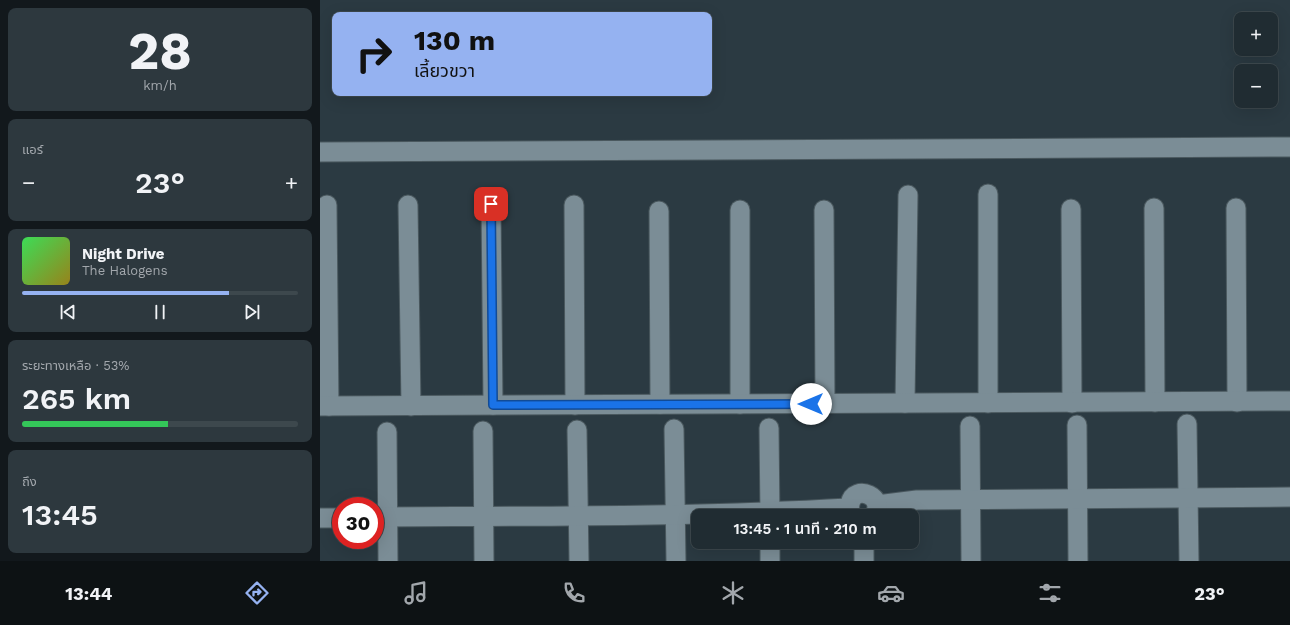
<!DOCTYPE html>
<html lang="th">
<head>
<meta charset="utf-8">
<style>
	body { margin:0; font-family:"Work Sans","Noto Sans Thai",sans-serif; background:#2d383e; color:#f1f3f6; height:100vh; display:flex; flex-direction:column; font-size:15px; white-space:nowrap }
	* { box-sizing:border-box; margin:0 }
	p { font-size:13px; color:#a2a7ac }
	.icon { flex:none; width:22px; height:22px; fill:none; stroke:currentColor; stroke-width:2; stroke-linecap:round; stroke-linejoin:round }
	.map { position:relative; flex:1; overflow:hidden }
	.panel { display:flex; flex-direction:column; gap:8px; padding:8px; background:#12181c; width:320px }
	.panel>* { flex:none }
	.hud { position:absolute; left:12px; top:12px; width:380px; height:84px; border-radius:8px; box-shadow:0 4px 16px #0002,0 0 0 1px #3d484d; background:#95b2f1; color:#111; overflow:hidden }
	.buttons { position:absolute; left:914px; top:12px; display:grid; gap:8px }
	.buttons a { display:grid; place-items:center; width:44px; height:44px; border-radius:8px; background:#202c32; box-shadow:0 4px 16px #0002,0 0 0 1px #3d484d; font-size:20px }
	.speed { position:absolute; left:12px; top:497px; display:flex; gap:8px; font-size:20px; font-weight:700; text-align:center }
	.speed>* { display:grid; place-content:center; width:52px; height:52px; border-radius:50%; background:#202c32; box-shadow:0 4px 16px #0002,0 0 0 1px #3d484d; line-height:1 }
	.speed .limit { border:6px solid #d22; background:#fff; color:#111 }
	.pin { position:absolute; display:grid; place-items:center; width:34px; height:34px; color:#fff; margin:-17px; border-radius:8px; box-shadow:0 2px 6px #0006 }
	.me { position:absolute; width:44px; margin:-22px; rotate:270deg; stroke-linejoin:round; filter:drop-shadow(0 0 3px #0008) }
	.turn { display:flex; align-items:center; gap:14px; height:84px; padding:0 16px; font-size:18px }
	.turn .icon { width:52px; height:52px; stroke-width:2.5 }
	.turn b { display:block; font-size:28px; line-height:34px }
	.big { font-size:30px; font-weight:600; line-height:1.1 }
	.panel .tile { flex:1; display:flex; flex-direction:column; justify-content:center; gap:6px; min-width:0; padding:0 14px; border-radius:8px; background:#2d383e }
	.panel .dial { align-items:center; gap:0 }
	.dial b { font-size:52px; line-height:1 }
	.song { display:flex; align-items:center; gap:12px }
	.cover { width:48px; height:48px; border-radius:6px; background:linear-gradient(135deg,hsl(130 70% 55%),hsl(50 70% 35%)) }
	.played { height:4px; border-radius:2px; background:linear-gradient(90deg,#95b2f1 75%,#3d484d 75%) }
	.keys { display:flex; justify-content:space-around; direction:ltr }
	.heat { display:flex; justify-content:space-between; align-items:center; font-size:22px; direction:ltr }
	.charge { height:6px; border-radius:3px; background:linear-gradient(90deg,#34c759 53%,#3d484d 0) }
	.trip { position:absolute; left:371px; top:509px; width:228px; height:40px; border-radius:8px; background:#202c32; box-shadow:0 4px 16px #0002,0 0 0 1px #3d484d; font-weight:600; line-height:40px; text-align:center }
	.menu { display:flex; height:64px; justify-content:space-around; align-items:center; background:#0d1214; color:#a2a7ac }
	.menu .icon { width:28px; height:28px }
	.menu .active { color:#95b2f1 }
	.menu b { font-size:18px; color:#f1f3f6 }
	main { display:flex; flex:1; min-height:0 }
	.map>svg:first-child { display:block }
	.lines { fill:none; stroke-linecap:round; stroke-linejoin:round }
	.minor-casing { stroke:#4a585e; stroke-width:21 }
	.minor { stroke:#7b8d96; stroke-width:19 }
	.route-casing { stroke:#114b97; stroke-width:10 }
	.route { stroke:#1a73e8; stroke-width:7 }
</style>
</head>
<body>
<main>
<section class="panel">
<div class="tile dial"><b>28</b><p>km/h</p></div>
<div class="tile"><p>แอร์</p>
<div class="heat"><a>−</a><b class="big">23°</b><a>+</a></div>
</div>
<div class="tile">
<div class="song"><i class="cover"></i><div><b>Night Drive</b><p>The Halogens</p></div></div>
<div class="played"></div>
<div class="keys"><svg class="icon" aria-label="previous" viewBox="0 0 24 24"><path d="M18 5L8 12l10 7zM5 5v14"/></svg><svg class="icon" aria-label="pause" viewBox="0 0 24 24"><path d="M8 5v14M16 5v14"/></svg><svg class="icon" aria-label="next" viewBox="0 0 24 24"><path d="M6 5l10 7-10 7zM19 5v14"/></svg></div>
</div>
<div class="tile"><p>ระยะทางเหลือ · 53%</p><b class="big">265 km</b><div class="charge"></div></div>
<div class="tile"><p>ถึง</p><b class="big">13:45</b></div>
</section>
<div class="map">
<svg width="970" height="561" viewBox="0 0 970 561">
	<rect width="100%" height="100%" fill="#2b3a42"/>
	<g class="lines">
		<defs>
			<g id="minor">
				<polyline points="0,152 970,147"/>
				<polyline points="668,194 668,403"/>
				<polyline points="171,204 173,405"/>
				<polyline points="7,205 9,406"/>
				<polyline points="88,205 91,406"/>
				<polyline points="254,205 255,405"/>
				<polyline points="834,208 835,402"/>
				<polyline points="916,208 917,402"/>
				<polyline points="751,209 752,403"/>
				<polyline points="420,210 420,404"/>
				<polyline points="504,210 505,404"/>
				<polyline points="339,211 340,404"/>
				<polyline points="585,403 588,195"/>
				<polyline points="0,406 970,401"/>
				<polyline points="867,424 869,561"/>
				<polyline points="757,425 758,561"/>
				<polyline points="650,426 651,561"/>
				<polyline points="449,428 450,516"/>
				<polyline points="354,429 356,561"/>
				<polyline points="257,430 259,561"/>
				<polyline points="163,431 164,561"/>
				<polyline points="67,432 68,561"/>
				<polyline points="557,505 597,500 970,497"/>
				<path d="M533 516C530 513 529 509 530 504 534 482 569 498 553 516"/>
				<path d="M55 517C213 516 371 517 529 508"/>
				<polyline points="0,518 21,518"/>
				<polyline points="450,542 450,561"/>
				<polyline points="544,542 544,561"/>
			</g>
		</defs>
		<use href="#minor" class="minor-casing"/>
		<use href="#minor" class="minor"/>
	</g>
	<g class="lines">
		<defs>
			<polyline id="route" points="171,204 173,405 491,404"/>
		</defs>
		<use href="#route" class="route-casing"/>
		<use href="#route" class="route"/>
	</g>
</svg>
<div class="buttons">
<a>+</a>
<a>−</a>
</div>
<div class="speed"><div class="limit">30</div></div>
<div class="pin" style="left:171px;top:204px;background:#d93025"><svg class="icon" aria-label="arrive" viewBox="0 0 24 24"><path d="M6 21V4h12l-3 4 3 4H6"/></svg></div>
<svg class="me" style="left:491px;top:404px" viewBox="-20 -20 40 40"><circle r="19" fill="#fff"/><path d="M0-13L10 11 0 6-10 11z" fill="#1a73e8"/></svg>
<div class="trip">13:45 · 1 นาที · 210 m</div>
<div class="hud">
<div class="turn"><svg class="icon" aria-label="right" viewBox="0 0 24 24"><path d="M7 20v-9h11M14 6l5 5-5 5"/></svg><div><b>130 m</b>เลี้ยวขวา</div></div>
</div>
</div>
</main>
<nav class="menu">
<b>13:44</b>
<svg class="icon active" aria-label="directions" viewBox="0 0 24 24"><path d="M12 3l9 9-9 9-9-9zM9 14v-3h6M13 9l2 2-2 2"/></svg>
<svg class="icon" aria-label="music" viewBox="0 0 24 24"><path d="M9 18V5l10-2v13"/><circle cx="6" cy="18" r="3"/><circle cx="16" cy="16" r="3"/></svg>
<svg class="icon" aria-label="phone" viewBox="0 0 24 24"><path d="M5 4h4l2 5-3 2q2 4 5 5l2-3 5 2v4C11 20 4 13 5 4z"/></svg>
<svg class="icon" aria-label="climate" viewBox="0 0 24 24"><path d="M12 3v18M4 7l16 10M4 17L20 7"/></svg>
<svg class="icon" aria-label="car" viewBox="0 0 24 24"><path d="M5 17H2v-5l4-1 3-4h7l3 4 3 1v5h-3M9 17h6M6 11h13"/><circle cx="7" cy="17" r="2"/><circle cx="17" cy="17" r="2"/></svg>
<svg class="icon" aria-label="filters" viewBox="0 0 24 24"><path d="M4 7h16M4 17h16"/><circle cx="9" cy="7" r="2"/><circle cx="15" cy="17" r="2"/></svg>
<b>23°</b>
</nav>
</body>
</html>
